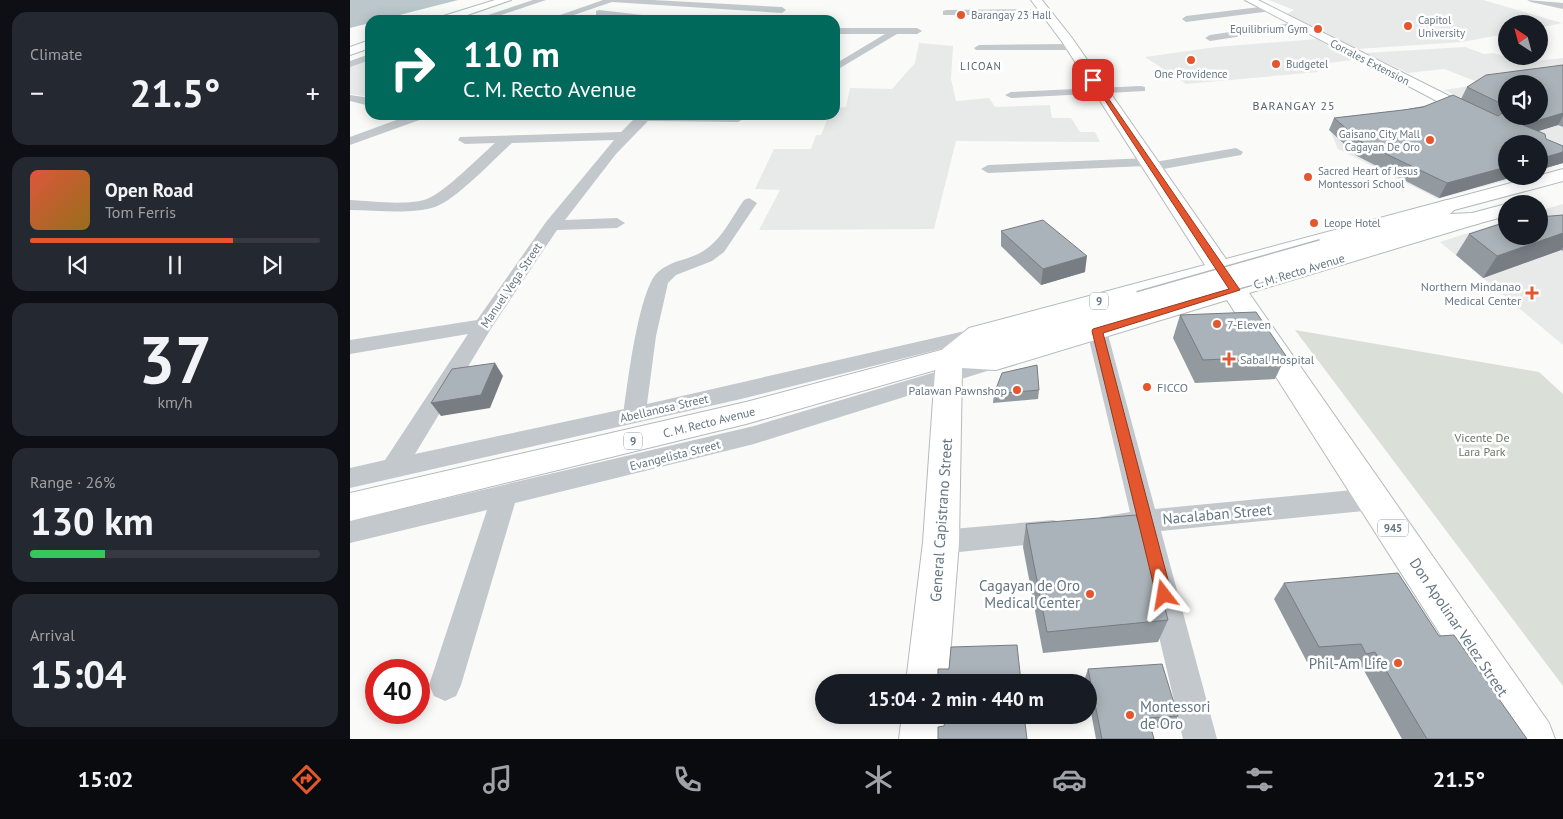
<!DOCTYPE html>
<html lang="en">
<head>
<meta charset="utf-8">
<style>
	body { margin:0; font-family:"PT Sans",sans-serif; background:#242831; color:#f1f3f6; height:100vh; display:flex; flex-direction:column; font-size:19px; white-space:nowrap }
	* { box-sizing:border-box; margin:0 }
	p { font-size:16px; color:#9ea1a6 }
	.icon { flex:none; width:28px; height:28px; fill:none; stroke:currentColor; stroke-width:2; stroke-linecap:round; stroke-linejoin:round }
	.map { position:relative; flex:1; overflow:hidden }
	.panel { display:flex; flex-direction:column; gap:12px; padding:12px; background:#0d0f14; width:350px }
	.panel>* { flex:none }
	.banner { position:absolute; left:15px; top:15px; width:475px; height:105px; border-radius:15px; box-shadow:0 2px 12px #0003; background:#00695c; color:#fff; overflow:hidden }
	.needle { width:32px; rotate:324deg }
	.tools { position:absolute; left:1148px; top:15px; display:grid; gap:10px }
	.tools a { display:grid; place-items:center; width:50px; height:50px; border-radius:50%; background:#171b24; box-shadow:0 2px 12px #0003; font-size:25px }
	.speed { position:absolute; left:15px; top:659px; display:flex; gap:10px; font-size:25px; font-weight:700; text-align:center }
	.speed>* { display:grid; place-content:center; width:65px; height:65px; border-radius:50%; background:#171b24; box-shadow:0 2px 12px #0003; line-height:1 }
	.speed .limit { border:8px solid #d22; background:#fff; color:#111 }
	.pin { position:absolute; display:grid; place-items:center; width:42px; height:42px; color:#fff; margin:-21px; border-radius:10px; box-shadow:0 2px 8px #0006 }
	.me { position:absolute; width:55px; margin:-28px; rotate:346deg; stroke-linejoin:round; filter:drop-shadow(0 0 4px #0008) }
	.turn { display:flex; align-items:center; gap:18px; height:105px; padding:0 15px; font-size:22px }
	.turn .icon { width:65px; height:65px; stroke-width:2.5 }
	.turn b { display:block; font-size:35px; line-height:42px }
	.big { font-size:38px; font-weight:800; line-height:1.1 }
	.panel .tile { flex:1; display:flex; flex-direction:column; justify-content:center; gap:8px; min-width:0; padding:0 18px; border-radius:15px; background:#242831 }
	.panel .dial { align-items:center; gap:0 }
	.dial b { font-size:65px; line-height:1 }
	.song { display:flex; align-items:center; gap:15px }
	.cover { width:60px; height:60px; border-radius:8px; background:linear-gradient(135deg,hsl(10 70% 55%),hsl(40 70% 35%)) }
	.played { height:5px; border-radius:2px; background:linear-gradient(90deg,#e4572e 70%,#363941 70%) }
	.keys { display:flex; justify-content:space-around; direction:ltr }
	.heat { display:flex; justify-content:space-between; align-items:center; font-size:28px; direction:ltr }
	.charge { height:8px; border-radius:4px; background:linear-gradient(90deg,#34c759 26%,#363941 0) }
	.trip { position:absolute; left:465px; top:674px; width:282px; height:50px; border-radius:25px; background:#171b24; box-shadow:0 2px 12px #0003; font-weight:800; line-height:50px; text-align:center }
	.menu { display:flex; height:80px; justify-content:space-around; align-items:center; background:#090b0e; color:#9ea1a6 }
	.menu .icon { width:35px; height:35px }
	.menu .selected { color:#e4572e }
	.menu b { font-size:22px; color:#f1f3f6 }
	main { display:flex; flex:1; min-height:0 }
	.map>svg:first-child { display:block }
	.built { fill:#e8e9e9; fill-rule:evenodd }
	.green { fill:#dadfd7 }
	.water { fill:#bbc7cb }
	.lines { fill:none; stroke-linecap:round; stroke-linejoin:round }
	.major-casing { stroke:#b5babe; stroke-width:2 }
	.highway-casing { stroke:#b4b9bd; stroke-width:2 }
	.minor { fill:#c3c8cc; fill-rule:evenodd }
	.major { fill:#fff; fill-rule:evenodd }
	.highway { fill:#fff; fill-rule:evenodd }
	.highway-bridge-casing { stroke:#b4b9bd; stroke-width:27; stroke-linecap:butt }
	.highway-bridge { stroke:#fff; stroke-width:24 }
	.wall { fill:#929a9f; fill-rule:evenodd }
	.shaded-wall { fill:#777d82 }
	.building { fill:#aab3b9; stroke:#777d82 }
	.route { fill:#e4572e; stroke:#94391e }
	.poi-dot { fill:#e4572e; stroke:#fff; stroke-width:2 }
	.labels { text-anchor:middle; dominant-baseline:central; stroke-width:5; stroke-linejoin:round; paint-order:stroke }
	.far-poi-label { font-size:11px; fill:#657683; stroke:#fff; text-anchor:start }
	.far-street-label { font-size:11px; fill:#657683; stroke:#fff }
	.far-neighbourhood-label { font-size:11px; letter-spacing:1px; fill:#57646e; stroke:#fff }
	.shield { fill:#fff; stroke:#939fa8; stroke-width:1 }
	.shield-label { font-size:11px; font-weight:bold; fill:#657683 }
	.far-quarter-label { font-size:12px; letter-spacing:1px; fill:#57646e; stroke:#fff }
	.street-label { font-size:12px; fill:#657683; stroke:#fff }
	.poi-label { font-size:12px; fill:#657683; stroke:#fff; text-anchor:start }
	.park-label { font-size:12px; fill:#687a64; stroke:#fff }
	.near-street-label { font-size:15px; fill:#657683; stroke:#fff }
	.near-poi-label { font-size:15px; fill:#657683; stroke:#fff; text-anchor:end }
</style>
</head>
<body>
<main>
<section class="panel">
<div class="tile"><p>Climate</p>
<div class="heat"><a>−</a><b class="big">21.5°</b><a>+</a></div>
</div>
<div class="tile">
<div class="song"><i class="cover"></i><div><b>Open Road</b><p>Tom Ferris</p></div></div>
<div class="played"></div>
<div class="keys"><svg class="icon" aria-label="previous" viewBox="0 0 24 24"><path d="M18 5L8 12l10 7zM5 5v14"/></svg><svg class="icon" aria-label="pause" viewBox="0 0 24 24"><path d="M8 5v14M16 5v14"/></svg><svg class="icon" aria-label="next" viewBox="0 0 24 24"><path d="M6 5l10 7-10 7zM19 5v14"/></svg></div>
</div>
<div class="tile dial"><b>37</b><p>km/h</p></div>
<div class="tile"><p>Range · 26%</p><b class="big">130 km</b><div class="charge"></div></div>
<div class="tile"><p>Arrival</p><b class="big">15:04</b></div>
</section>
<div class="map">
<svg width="1213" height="739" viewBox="0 0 1213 739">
	<rect width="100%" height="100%" fill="#fafaf8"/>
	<g class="built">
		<polygon points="919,0 1133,0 1212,23 1189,28 1189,24 1156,24 1156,34 1112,42 1007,49 937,14 944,10"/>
		<polygon points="967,39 1003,60 960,65 968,72 836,84 795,57 866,47"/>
		<polygon points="569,43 603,46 601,79 606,101 639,98 645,107 700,105 702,118 721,118 730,132 745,132 750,142 606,141 584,229 409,230 430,190 405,189 424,149 461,149 466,135 471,135 479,115 485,115 485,108 496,107 500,88 542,89 565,63"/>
		<path d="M1115 47 1134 54 1143 53 1175 62 1213 58V146L1185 134 1156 144V176H1172L1088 199 988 149 980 130 1157 121 1094 90 1133 84 1094 69 1058 73 1015 53ZM1156 84H1189V116H1156Z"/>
		<polygon points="20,58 20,97 0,94 0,66"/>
		<polygon points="1213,204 1213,345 1090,242 1156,221 1156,236 1189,236 1189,211"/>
	</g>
	<polygon class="green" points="945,330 1189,372 1213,394 1213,686"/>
	<polygon class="water" points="0,0 108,0 30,20 20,20 20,23 0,28"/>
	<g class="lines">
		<defs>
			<g id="major">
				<polygon points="145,0 161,0 103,20 85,20 87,18"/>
				<path d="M681 0H692L722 38 876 259 1097 200 1104 202 1107 206 1104 210 884 271 890 280 1116 215 1123 213 1130 215 1133 219 1130 223 899 293 1199 723 1205 739H1157L877 300 646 370 612 368 609 542 598 682H556L573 542 586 358 589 352 619 328 855 265 713 43ZM863 277 869 287 645 352 624 351 637 340Z"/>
				<polygon points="895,0 908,0 1133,113 1135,116 1133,119 1121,119"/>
				<polygon points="20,40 20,48 0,55 0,47"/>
				<polygon points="552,715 596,715 593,739 549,739"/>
			</g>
			<g id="highway">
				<polygon points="1213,169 1213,181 1104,210 1100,214 1122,213 1156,204 1156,216 1123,225 1080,228 973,259 965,257 962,252 965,247 1076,216 1090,202"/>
				<polygon points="790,297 799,299 802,304 799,309 396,424 0,521 0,493 396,402"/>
			</g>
		</defs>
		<use href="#major" class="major-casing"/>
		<use href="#highway" class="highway-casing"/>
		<g class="minor">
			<polygon points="183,0 196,0 136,20 123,20"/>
			<polygon points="253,0 303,0 432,7 436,10 432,13 262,2 209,20 196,20"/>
			<polygon points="1177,0 1213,3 1213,9 1181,2"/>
			<polygon points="918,6 922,9 921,11 836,22 832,19 836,16"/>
			<polygon points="249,10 310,17 314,20 287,20 246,15 246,11"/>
			<polygon points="596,10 696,9 700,12 696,15 593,15 593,11"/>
			<polygon points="948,22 953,25 951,27 860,41 855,38 860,35"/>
			<polygon points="485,28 567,28 572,31 567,34 547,34 485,71 485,64 535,34 485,34"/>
			<polygon points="629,45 722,44 727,47 722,50 626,50 624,48"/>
			<polygon points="20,54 20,60 0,67 0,61"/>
			<polygon points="791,86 795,87 795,91 661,98 655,95 661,92"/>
			<polygon points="0,95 20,98 20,106 0,101"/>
			<polygon points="60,115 77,115 75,118 0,145 0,137"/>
			<path d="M138 115H401L388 122 298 121 266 154 215 220 267 218 275 223 267 228 207 230 142 327 65 454 274 409C278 380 289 289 308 272 320 261 337 260 350 253 371 242 381 218 394 200L399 198 407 203 374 252 362 261 326 275 318 283 306 336 297 404 628 328 635 330 638 334 635 338 391 399 0 488V468L35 460 118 334 0 354V340L127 320 196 222 264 140 162 143C144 159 106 200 85 207 59 215 26 210 0 210V200C21 201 57 206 77 199 95 192 129 157 145 143L115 144 108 140 110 137 271 132 283 120 144 119Z"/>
			<polygon points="886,148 893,152 891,155 802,171 797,170 795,166 638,173 631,169 638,165 798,158 805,162"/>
			<polygon points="747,325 754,327 757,331 805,509 1024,488 1033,492 1037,499 1033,506 1024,510 811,531 867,739 833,739 785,534 760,536 751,533 747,525 751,517 780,512 737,331 740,327"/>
			<polygon points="646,354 653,356 656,361 653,366 404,444 165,503 111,685 106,696 95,701 84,696 79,685 137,510 0,543 0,521 404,426"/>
			<polygon points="703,520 713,523 716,531 713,539 703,542 591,554 581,550 577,542 581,534 591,530"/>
		</g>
		<use href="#major" class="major"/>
		<use href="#highway" class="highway"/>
		<defs>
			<polyline id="highway-bridge" points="790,304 973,252"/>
		</defs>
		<use href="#highway-bridge" class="highway-bridge-casing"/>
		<use href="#highway-bridge" class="highway-bridge"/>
	</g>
	<g class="wall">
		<path d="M1213 65V127L1208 125 1188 131 1196 139 1213 146V163L1189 170 1156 176H1166L1089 198 1007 156 979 130 984 118 1053 110 1111 99 1117 87ZM1156 84 1189 116H1156Z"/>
		<polygon points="1213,215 1213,251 1211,250 1133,278 1106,255 1119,234"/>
		<polygon points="651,231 735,272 691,285 651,246"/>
		<polygon points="830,315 936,356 925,379 845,383 823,338"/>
		<polygon points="689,390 688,399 643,403 644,394"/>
		<polygon points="676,524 818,620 808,642 693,653 673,547"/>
		<polygon points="934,583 1089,636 1177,739 1052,739 1012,667 1002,669 998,659 957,662 924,599"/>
		<polygon points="738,669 828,716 822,727 801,728 804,739 746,739 739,702 739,682 735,682 734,681"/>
	</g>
	<g class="shaded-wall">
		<polygon points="1213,113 1213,116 1208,125 1166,138 1173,125"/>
		<polygon points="1213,152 1213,163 1189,170 1189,159"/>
		<polygon points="1156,167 1156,176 1166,176 1089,198 1097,183"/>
		<polygon points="1213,233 1213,247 1211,250 1133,278 1147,256"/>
		<polygon points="737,256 735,272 691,285 693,269"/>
		<polygon points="145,363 153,376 140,408 91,416 81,403"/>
	</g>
	<g class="building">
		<polygon points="1213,65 1213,113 1173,125 1195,134 1196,139 1213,146 1213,152 1189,159 1189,144 1156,144 1156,167 1097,183 1013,143 984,118 1053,110 1073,107 1103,95 1148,116 1156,110 1156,116 1189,116 1189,84 1156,84 1156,109 1154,105 1117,87 1136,75"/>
		<polygon points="1213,215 1213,233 1147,256 1119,234 1156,222 1156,236 1189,236 1189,217"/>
		<polygon points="693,220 737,256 693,269 651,231"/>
		<polygon points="906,312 936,356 853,360 830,315"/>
		<polygon points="145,363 131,395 81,403 102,369"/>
		<polygon points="687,365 689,390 644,394 652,373"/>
		<polygon points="786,515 803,563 818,620 697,632 676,524"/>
		<polygon points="1048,573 1089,636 1104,635 1177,739 1077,739 1025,652 1016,654 1011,644 969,647 934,583"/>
		<polygon points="667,645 671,682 588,682 588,669 599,669 601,647"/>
		<polygon points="812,664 828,716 798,718 804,739 752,739 738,669"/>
		<polygon points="596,715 674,715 677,739 588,739 588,727 594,726"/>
	</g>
	<polygon class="route" points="741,79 745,79 890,290 753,333 822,595 819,600 814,602 808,600 806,595 742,331 743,329 879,289"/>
	<g class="poi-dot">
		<circle cx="611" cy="15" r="5"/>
		<circle cx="1058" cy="26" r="5"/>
		<circle cx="968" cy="29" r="5"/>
		<circle cx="841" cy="60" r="5"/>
		<circle cx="926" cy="64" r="5"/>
		<circle cx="1080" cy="140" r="5"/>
		<circle cx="958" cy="177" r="5"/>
		<circle cx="964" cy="223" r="5"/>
		<path d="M1179.5 285.5h5v5h5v5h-5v5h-5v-5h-5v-5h5z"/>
		<circle cx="867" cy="324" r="5"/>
		<path d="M876.5 351.5h5v5h5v5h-5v5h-5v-5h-5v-5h5z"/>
		<circle cx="797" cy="387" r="5"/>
		<circle cx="667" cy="390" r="5"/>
		<circle cx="740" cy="594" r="5"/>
		<circle cx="1048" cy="663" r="5"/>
		<circle cx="780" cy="715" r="5"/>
	</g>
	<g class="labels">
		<g class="far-poi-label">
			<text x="621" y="15">Barangay 23 Hall</text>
			<text x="1068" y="20">Capitol<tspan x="1068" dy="13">University</tspan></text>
			<text x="958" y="29" text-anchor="end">Equilibrium Gym</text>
			<text x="936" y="64">Budgetel</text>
			<text x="841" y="74" text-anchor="middle">One Providence</text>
			<text x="1070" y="134" text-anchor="end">Gaisano City Mall<tspan x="1070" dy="13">Cagayan De Oro</tspan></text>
			<text x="968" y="171">Sacred Heart of Jesus<tspan x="968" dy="13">Montessori School</tspan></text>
			<text x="974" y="223">Leope Hotel</text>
		</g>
		<g class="far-street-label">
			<text transform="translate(1020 62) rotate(27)">Corrales Extension</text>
		</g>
		<g class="far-neighbourhood-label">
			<text x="631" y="66">LICOAN</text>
		</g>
		<g class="shield">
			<rect x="740" y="292.5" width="18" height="17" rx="4"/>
			<rect x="274" y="432.5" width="18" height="17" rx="4"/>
			<rect x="1028" y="519.5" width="30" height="17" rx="4"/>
		</g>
		<g class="shield-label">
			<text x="749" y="301">9</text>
			<text x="283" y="441">9</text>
			<text x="1043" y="528">945</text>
		</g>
		<g class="far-quarter-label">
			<text x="944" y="105">BARANGAY 25</text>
		</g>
		<g class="street-label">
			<text transform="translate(949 271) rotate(-17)">C. M. Recto Avenue</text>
			<text transform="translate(161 285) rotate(-56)">Manuel Vega Street</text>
			<text transform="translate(314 408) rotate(-13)">Abellanosa Street</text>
			<text transform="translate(359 422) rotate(-14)">C. M. Recto Avenue</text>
			<text transform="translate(325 455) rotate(-14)">Evangelista Street</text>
		</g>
		<g class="poi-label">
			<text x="1171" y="286" text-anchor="end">Northern Mindanao<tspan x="1171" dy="14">Medical Center</tspan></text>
			<text x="877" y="324">7-Eleven</text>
			<text x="890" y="359">Sabal Hospital</text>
			<text x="807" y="387">FICCO</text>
			<text x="657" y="390" text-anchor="end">Palawan Pawnshop</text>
		</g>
		<g class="park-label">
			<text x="1132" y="437">Vicente De<tspan x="1132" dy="14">Lara Park</tspan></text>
		</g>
		<g class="near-street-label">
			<text transform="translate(867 514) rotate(-5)">Nacalaban Street</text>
			<text transform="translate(591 520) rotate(-86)">General Capistrano Street</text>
			<text transform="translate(1109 627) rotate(56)">Don Apolinar Velez Street</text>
		</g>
		<g class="near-poi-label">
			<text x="730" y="585">Cagayan de Oro<tspan x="730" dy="17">Medical Center</tspan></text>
			<text x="1038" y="663">Phil-Am Life</text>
			<text x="790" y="706" text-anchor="start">Montessori<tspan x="790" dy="17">de Oro</tspan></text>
		</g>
	</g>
</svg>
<div class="tools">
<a><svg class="needle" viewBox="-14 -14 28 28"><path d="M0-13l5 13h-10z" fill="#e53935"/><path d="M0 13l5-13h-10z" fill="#9ea1a6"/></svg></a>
<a><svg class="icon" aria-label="sound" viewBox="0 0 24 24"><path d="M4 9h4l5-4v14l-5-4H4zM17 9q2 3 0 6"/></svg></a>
<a>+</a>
<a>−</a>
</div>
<div class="speed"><div class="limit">40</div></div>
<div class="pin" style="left:743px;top:80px;background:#d93025"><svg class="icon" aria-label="arrive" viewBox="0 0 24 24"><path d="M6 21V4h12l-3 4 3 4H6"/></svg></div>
<svg class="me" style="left:814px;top:595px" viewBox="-20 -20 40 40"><path d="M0-17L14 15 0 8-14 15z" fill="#e4572e" stroke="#fff" stroke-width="4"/></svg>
<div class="trip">15:04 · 2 min · 440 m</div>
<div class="banner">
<div class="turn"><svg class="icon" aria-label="right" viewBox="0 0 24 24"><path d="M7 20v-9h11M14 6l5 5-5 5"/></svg><div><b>110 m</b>C. M. Recto Avenue</div></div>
</div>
</div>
</main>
<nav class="menu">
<b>15:02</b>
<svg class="icon selected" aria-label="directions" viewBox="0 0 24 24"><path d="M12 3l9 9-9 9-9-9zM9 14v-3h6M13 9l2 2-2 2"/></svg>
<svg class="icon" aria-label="music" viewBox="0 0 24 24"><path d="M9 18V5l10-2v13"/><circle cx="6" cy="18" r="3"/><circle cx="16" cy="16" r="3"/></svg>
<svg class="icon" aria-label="phone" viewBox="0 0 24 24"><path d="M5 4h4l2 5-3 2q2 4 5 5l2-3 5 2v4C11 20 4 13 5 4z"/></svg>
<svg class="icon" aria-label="climate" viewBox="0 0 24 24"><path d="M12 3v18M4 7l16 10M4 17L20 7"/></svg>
<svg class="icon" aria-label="car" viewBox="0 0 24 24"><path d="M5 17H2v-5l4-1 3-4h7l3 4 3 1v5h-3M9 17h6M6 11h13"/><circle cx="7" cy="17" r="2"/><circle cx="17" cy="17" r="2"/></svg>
<svg class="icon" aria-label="filters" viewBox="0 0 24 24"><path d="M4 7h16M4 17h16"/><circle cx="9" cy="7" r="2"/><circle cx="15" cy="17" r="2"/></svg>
<b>21.5°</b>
</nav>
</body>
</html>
